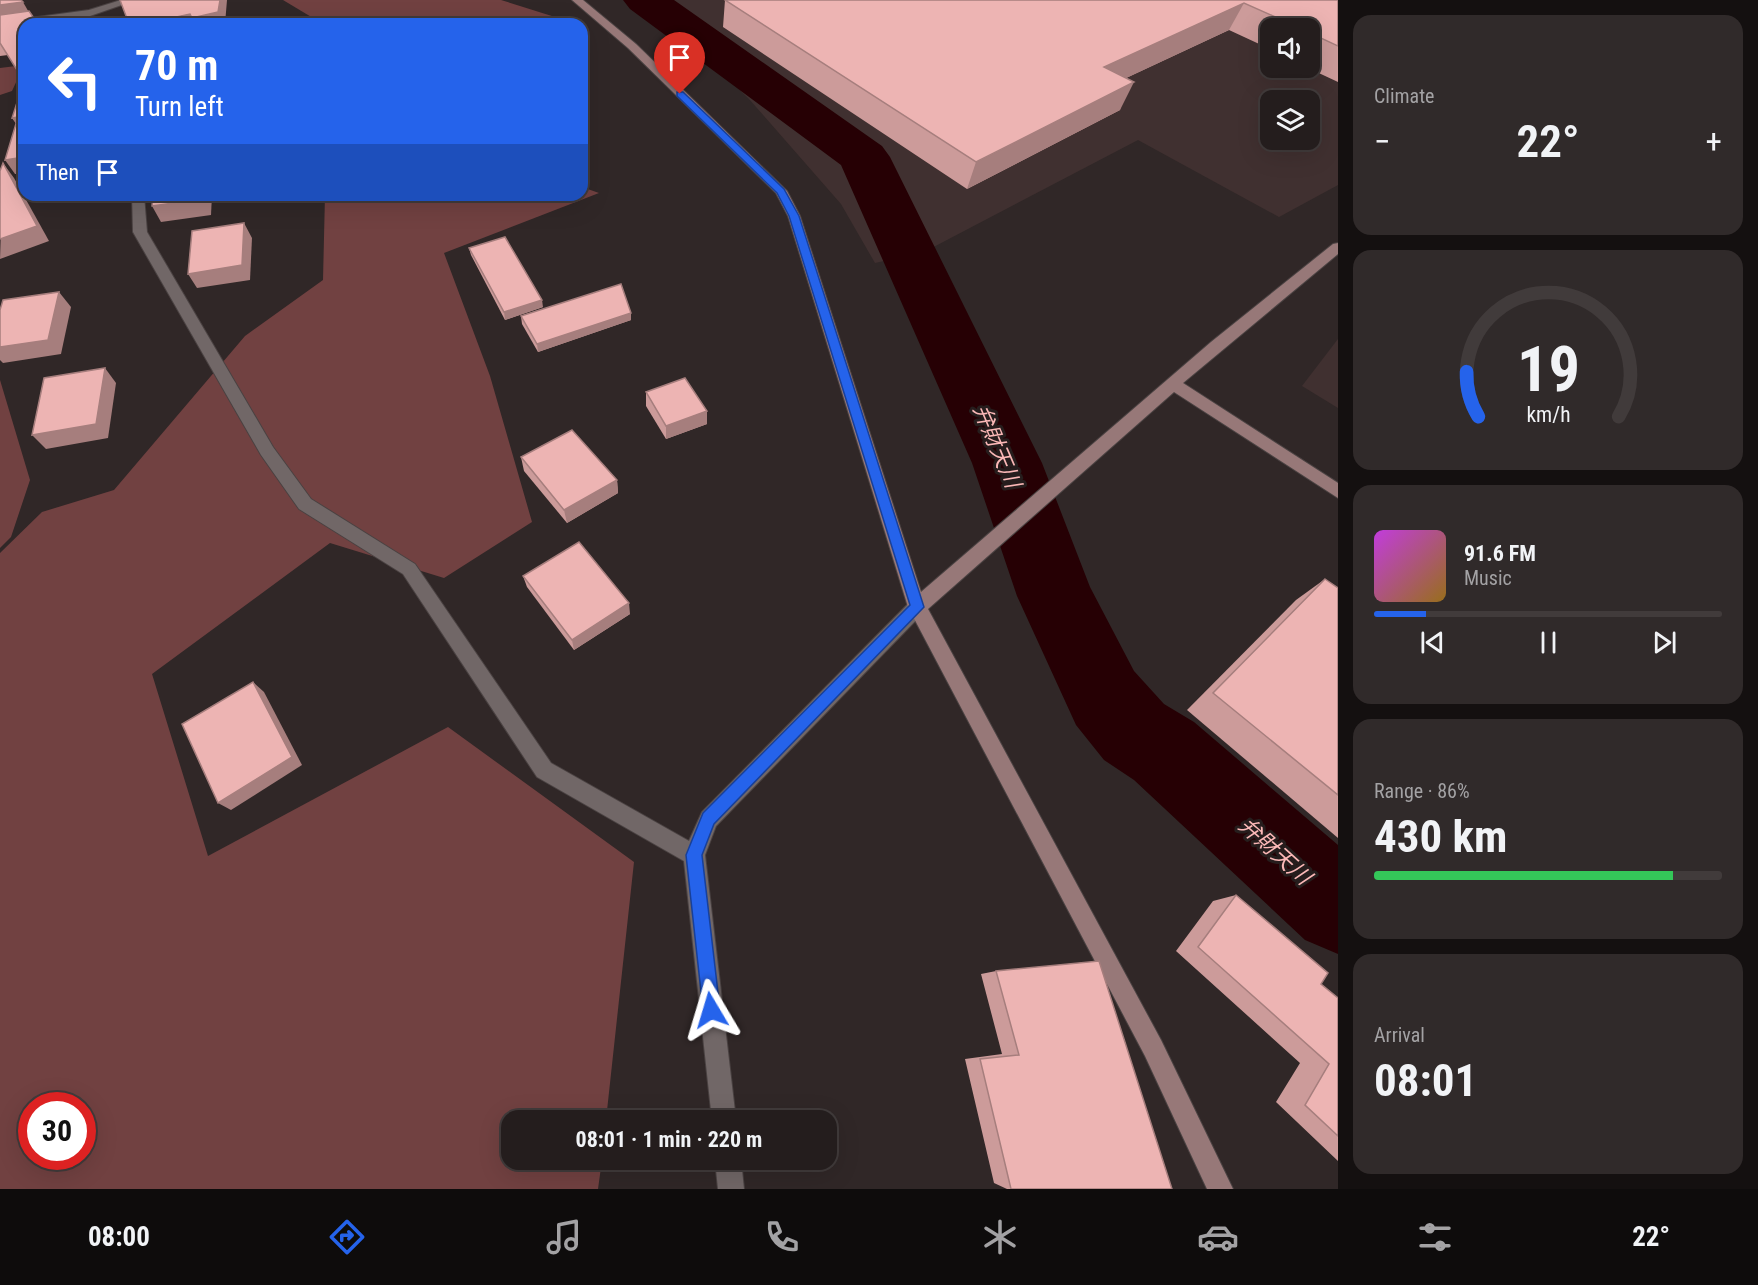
<!DOCTYPE html>
<html lang="en">
<head>
<meta charset="utf-8">
<style>
	body { margin:0; font-family:"Roboto Condensed","Noto Sans JP",sans-serif; background:#302a2a; color:#f1f3f6; height:100vh; display:flex; flex-direction:column; font-size:22px; white-space:nowrap }
	* { box-sizing:border-box; margin:0 }
	p { font-size:20px; color:#a3a2a4 }
	.icon { flex:none; width:33px; height:33px; fill:none; stroke:currentColor; stroke-width:2; stroke-linecap:round; stroke-linejoin:round }
	.map { position:relative; flex:1; overflow:hidden }
	.drawer { display:flex; flex-direction:column; gap:15px; padding:15px; background:#141010; width:420px }
	.drawer>* { flex:none }
	.top-card { position:absolute; left:18px; top:18px; width:570px; height:183px; border-radius:18px; box-shadow:0 6px 24px #0002,0 0 0 2px #413b3b; background:#2563eb; color:#fff; overflow:hidden }
	.controls { position:absolute; left:1260px; top:18px; display:grid; gap:12px }
	.controls a { display:grid; place-items:center; width:60px; height:60px; border-radius:12px; background:#241d1d; box-shadow:0 6px 24px #0002,0 0 0 2px #413b3b; font-size:30px }
	.speed { position:absolute; left:18px; top:1092px; display:flex; gap:12px; font-size:30px; font-weight:700; text-align:center }
	.speed>* { display:grid; place-content:center; width:78px; height:78px; border-radius:50%; background:#241d1d; box-shadow:0 6px 24px #0002,0 0 0 2px #413b3b; line-height:1 }
	.speed .limit { border:9px solid #d22; background:#fff; color:#111 }
	.pin { position:absolute; display:grid; place-items:center; width:51px; height:51px; color:#fff; margin:-62px -26px; border-radius:50% 50% 50% 0; rotate:-45deg; box-shadow:0 0 6px #0007 }
	.pin .icon { rotate:45deg }
	.me { position:absolute; width:66px; margin:-33px; rotate:353deg; stroke-linejoin:round; filter:drop-shadow(0 0 4px #0008) }
	.turn { display:flex; align-items:center; gap:21px; height:126px; padding:0 18px; font-size:27px }
	.turn .icon { width:78px; height:78px; stroke-width:2.5 }
	.turn b { display:block; font-size:42px; line-height:51px }
	.then { display:flex; align-items:center; height:57px; padding:0 18px; background:#0003; gap:12px; font-size:22px }
	.big { font-size:45px; font-weight:700; line-height:1.1 }
	.drawer .tile { flex:1; display:flex; flex-direction:column; justify-content:center; gap:9px; min-width:0; padding:0 21px; border-radius:18px; background:#302a2a }
	.drawer .dial { align-items:center; gap:0 }
	.dial svg { height:156px; overflow:visible; fill:none; stroke:#413b3b; stroke-width:7; stroke-linecap:round; text-anchor:middle }
	.dial text { fill:#f1f3f6; stroke:none }
	.song { display:flex; align-items:center; gap:18px }
	.cover { width:72px; height:72px; border-radius:9px; background:linear-gradient(135deg,hsl(290 70% 55%),hsl(40 70% 35%)) }
	.played { height:6px; border-radius:3px; background:linear-gradient(90deg,#2563eb 15%,#413b3b 15%) }
	.keys { display:flex; justify-content:space-around; direction:ltr }
	.heat { display:flex; justify-content:space-between; align-items:center; font-size:33px; direction:ltr }
	.charge { height:9px; border-radius:4px; background:linear-gradient(90deg,#34c759 86%,#413b3b 0) }
	.trip { position:absolute; left:501px; top:1110px; width:336px; height:60px; border-radius:18px; background:#241d1d; box-shadow:0 6px 24px #0002,0 0 0 2px #413b3b; font-weight:700; line-height:60px; text-align:center }
	.tab-bar { display:flex; height:96px; justify-content:space-around; align-items:center; background:#0e0c0c; color:#a3a2a4 }
	.tab-bar .icon { width:42px; height:42px }
	.tab-bar .current { color:#2563eb }
	.tab-bar b { font-size:27px; color:#f1f3f6 }
	main { display:flex; flex:1; min-height:0 }
	.map>svg:first-child { display:block }
	.built { fill:#403030; fill-rule:evenodd }
	.forest { fill:#714141; fill-rule:evenodd }
	.lines { fill:none; stroke-linecap:round; stroke-linejoin:round }
	.river { fill:#260004; fill-rule:evenodd }
	.street-casing { stroke:#4a4242; stroke-width:2 }
	.secondary-casing { stroke:#4a4242; stroke-width:2 }
	.street { fill:#716767; fill-rule:evenodd }
	.secondary { fill:#977878; fill-rule:evenodd }
	.wall { fill:#cc9b9a }
	.shaded-wall { fill:#a67e7d }
	.building { fill:#edb4b3; stroke:#a67e7d; stroke-width:1.5 }
	.route { fill:#2563eb; stroke:#184099; stroke-width:1.5 }
	.labels { text-anchor:middle; dominant-baseline:central; stroke-width:6; stroke-linejoin:round; paint-order:stroke }
	.water-label { font-size:22px; font-style:italic; fill:#fbb8b7; stroke:#261d1d }
</style>
</head>
<body>
<main>
<div class="map">
<svg width="1338" height="1189" viewBox="0 0 1338 1189">
	<rect width="100%" height="100%" fill="#302727"/>
	<g class="built">
		<path d="M637 0H1338V185L1279 217 1138 140 924 252 875 263 841 204 749 99 668 19ZM1270 28H1310V68H1270ZM1270 100H1310V140H1270Z"/>
		<polygon points="1338,339 1338,408 1302,386"/>
	</g>
	<g class="forest">
		<polygon points="283,0 501,0 555,17 561,24 323,24"/>
		<polygon points="24,65 12,91 0,95 0,68"/>
		<path d="M582 187 599 193 444 253 490 376 532 522 444 578 330 543 152 674 208 856 448 727 634 862 606 1120H512V1160H602L598 1189H0V553L42 512 114 490 245 336 323 280 325 195H582ZM32 1106H82V1156H32Z"/>
		<polygon points="0,380 30,480 11,537 0,548"/>
	</g>
	<g class="lines">
		<polygon class="river" points="623,0 674,0 882,146 890,157 1042,463 1090,587 1134,671 1164,704 1194,722 1338,845 1338,954 1305,940 1134,780 1104,760 1076,725 1017,596 972,463 841,165 630,9"/>
		<defs>
			<g id="street">
				<polygon points="121,0 136,0 90,16 0,28 0,22 89,10"/>
				<polygon points="320,19 324,20 324,24 307,24"/>
				<polygon points="132,195 144,195 147,232 273,447 311,499 415,564 551,763 689,841 702,812 911,601 917,599 923,601 926,607 923,613 716,826 705,855 736,1120 712,1120 684,861 537,777 403,574 299,509 261,455 133,232"/>
				<polygon points="715,1160 741,1160 744,1189 718,1189"/>
			</g>
			<polygon id="secondary" points="572,0 583,0 636,44 787,191 800,216 921,592 1211,342 1333,244 1338,243 1338,254 1183,383 1338,483 1338,498 1174,392 928,609 1161,1040 1233,1189 1207,1189 1145,1056 908,607 788,216 776,193 628,48"/>
		</defs>
		<use href="#street" class="street-casing"/>
		<use href="#secondary" class="secondary-casing"/>
		<use href="#street" class="street"/>
		<use href="#secondary" class="secondary"/>
	</g>
	<g class="wall">
		<polygon points="0,0 24,24 24,173 15,174 16,123 12,118 24,81 8,55 0,56"/>
		<polygon points="725,0 1338,0 1338,82 1308,68 1310,68 1310,28 1270,28 1270,49 1229,30 1126,78 1120,110 967,189 723,27"/>
		<polygon points="469,248 543,307 505,320 471,255"/>
		<polygon points="521,316 631,320 538,352 522,324"/>
		<polygon points="646,392 707,424 666,439 646,406"/>
		<polygon points="521,457 617,480 618,493 567,523 524,471"/>
		<polygon points="523,576 630,614 574,650 527,587"/>
		<polygon points="1325,579 1338,588 1338,838 1187,710 1296,600"/>
		<polygon points="1236,895 1321,984 1338,998 1338,1161 1276,1102 1300,1063 1176,951 1213,901"/>
		<polygon points="996,971 1172,1189 1007,1189 994,1183 965,1059 1002,1054 981,974"/>
	</g>
	<g class="shaded-wall">
		<polygon points="220,0 227,0 225,24 144,24 190,14"/>
		<polygon points="23,2 31,16 0,20 0,5"/>
		<polygon points="1244,3 1229,30 1092,94 1104,67"/>
		<polygon points="1134,82 1120,110 967,189 976,162"/>
		<polygon points="18,117 22,132 12,118"/>
		<polygon points="24,157 24,173 15,174 5,160"/>
		<polygon points="3,163 14,178 49,241 0,259"/>
		<polygon points="203,195 212,195 211,215 161,222 152,206"/>
		<polygon points="244,223 252,238 250,280 197,288 188,274"/>
		<polygon points="59,292 71,307 61,354 3,363 0,360 0,347"/>
		<polygon points="542,300 543,307 505,320 504,312"/>
		<polygon points="631,313 631,320 538,352 537,344"/>
		<polygon points="105,368 116,383 108,438 46,449 32,435"/>
		<polygon points="707,411 707,424 666,439 666,426"/>
		<polygon points="617,480 618,493 567,523 564,510"/>
		<polygon points="629,603 630,614 574,650 572,640"/>
		<polygon points="253,682 264,692 302,765 231,810 218,803"/>
	</g>
	<g class="building">
		<polygon points="0,0 21,0 23,2 0,5"/>
		<polygon points="120,0 220,0 218,12 192,18 190,14 144,24 129,24"/>
		<polygon points="725,0 1338,0 1338,46 1310,33 1310,28 1300,28 1244,3 1104,67 1134,82 976,162"/>
		<polygon points="29,11 38,24 24,24 24,157 5,160 18,117 12,118 24,81 0,43 0,15"/>
		<polygon points="3,163 37,226 0,239 0,171"/>
		<polygon points="153,195 203,195 202,199 152,206"/>
		<polygon points="244,223 242,265 188,274 192,231"/>
		<polygon points="505,237 542,300 504,312 469,248"/>
		<polygon points="621,284 631,313 537,344 521,316"/>
		<polygon points="59,292 48,340 0,347 0,310 3,300"/>
		<polygon points="105,368 96,424 32,435 44,378"/>
		<polygon points="685,378 707,411 666,426 646,392"/>
		<polygon points="572,430 617,480 564,510 521,457"/>
		<polygon points="579,542 629,603 572,640 523,576"/>
		<polygon points="1325,579 1338,588 1338,795 1213,693"/>
		<polygon points="253,682 292,757 218,803 182,724"/>
		<polygon points="1236,895 1328,973 1321,984 1338,998 1338,1136 1305,1105 1329,1064 1198,947"/>
		<polygon points="1099,961 1172,1189 1011,1189 980,1059 1019,1055 996,971"/>
	</g>
	<polygon class="route" points="677,92 683,92 784,189 799,216 924,607 714,824 702,855 720,1010 718,1016 711,1019 705,1016 703,1010 686,855 703,813 910,605 789,216 777,193 677,96"/>
	<g class="labels">
		<g class="water-label">
			<text transform="translate(997 446) rotate(67)">弁財天川</text>
			<text transform="translate(1275 851) rotate(42)">弁財天川</text>
		</g>
	</g>
</svg>
<div class="controls">
<a><svg class="icon" aria-label="sound" viewBox="0 0 24 24"><path d="M4 9h4l5-4v14l-5-4H4zM17 9q2 3 0 6"/></svg></a>
<a><svg class="icon" aria-label="layers" viewBox="0 0 24 24"><path d="M12 4l9 5-9 5-9-5zM3 14l9 5 9-5"/></svg></a>
</div>
<div class="speed"><div class="limit">30</div></div>
<div class="pin" style="left:680px;top:94px;background:#d93025"><svg class="icon" aria-label="arrive" viewBox="0 0 24 24"><path d="M6 21V4h12l-3 4 3 4H6"/></svg></div>
<svg class="me" style="left:711px;top:1010px" viewBox="-20 -20 40 40"><path d="M0-17L14 15 0 8-14 15z" fill="#2563eb" stroke="#fff" stroke-width="4"/></svg>
<div class="trip">08:01 · 1 min · 220 m</div>
<div class="top-card">
<div class="turn"><svg class="icon" aria-label="left" viewBox="0 0 24 24"><path d="M17 20v-9H6M10 6l-5 5 5 5"/></svg><div><b>70 m</b>Turn left</div></div>
<div class="then">Then<svg class="icon" aria-label="arrive" viewBox="0 0 24 24"><path d="M6 21V4h12l-3 4 3 4H6"/></svg></div>
</div>
</div>
<section class="drawer">
<div class="tile"><p>Climate</p>
<div class="heat"><a>−</a><b class="big">22°</b><a>+</a></div>
</div>
<div class="tile dial"><svg viewBox="0 0 100 80">
<path d="M14 69A42 42 0 1 1 86 69"/>
<path d="M14 69A42 42 0 0 1 8 46" stroke="#2563eb"/>
<text x="50" y="56" font-size="32" font-weight="700">19</text>
<text x="50" y="72" font-size="11">km/h</text>
</svg></div>
<div class="tile">
<div class="song"><i class="cover"></i><div><b>91.6 FM</b><p>Music</p></div></div>
<div class="played"></div>
<div class="keys"><svg class="icon" aria-label="previous" viewBox="0 0 24 24"><path d="M18 5L8 12l10 7zM5 5v14"/></svg><svg class="icon" aria-label="pause" viewBox="0 0 24 24"><path d="M8 5v14M16 5v14"/></svg><svg class="icon" aria-label="next" viewBox="0 0 24 24"><path d="M6 5l10 7-10 7zM19 5v14"/></svg></div>
</div>
<div class="tile"><p>Range · 86%</p><b class="big">430 km</b><div class="charge"></div></div>
<div class="tile"><p>Arrival</p><b class="big">08:01</b></div>
</section>
</main>
<nav class="tab-bar">
<b>08:00</b>
<svg class="icon current" aria-label="directions" viewBox="0 0 24 24"><path d="M12 3l9 9-9 9-9-9zM9 14v-3h6M13 9l2 2-2 2"/></svg>
<svg class="icon" aria-label="music" viewBox="0 0 24 24"><path d="M9 18V5l10-2v13"/><circle cx="6" cy="18" r="3"/><circle cx="16" cy="16" r="3"/></svg>
<svg class="icon" aria-label="phone" viewBox="0 0 24 24"><path d="M5 4h4l2 5-3 2q2 4 5 5l2-3 5 2v4C11 20 4 13 5 4z"/></svg>
<svg class="icon" aria-label="climate" viewBox="0 0 24 24"><path d="M12 3v18M4 7l16 10M4 17L20 7"/></svg>
<svg class="icon" aria-label="car" viewBox="0 0 24 24"><path d="M5 17H2v-5l4-1 3-4h7l3 4 3 1v5h-3M9 17h6M6 11h13"/><circle cx="7" cy="17" r="2"/><circle cx="17" cy="17" r="2"/></svg>
<svg class="icon" aria-label="filters" viewBox="0 0 24 24"><path d="M4 7h16M4 17h16"/><circle cx="9" cy="7" r="2"/><circle cx="15" cy="17" r="2"/></svg>
<b>22°</b>
</nav>
</body>
</html>
